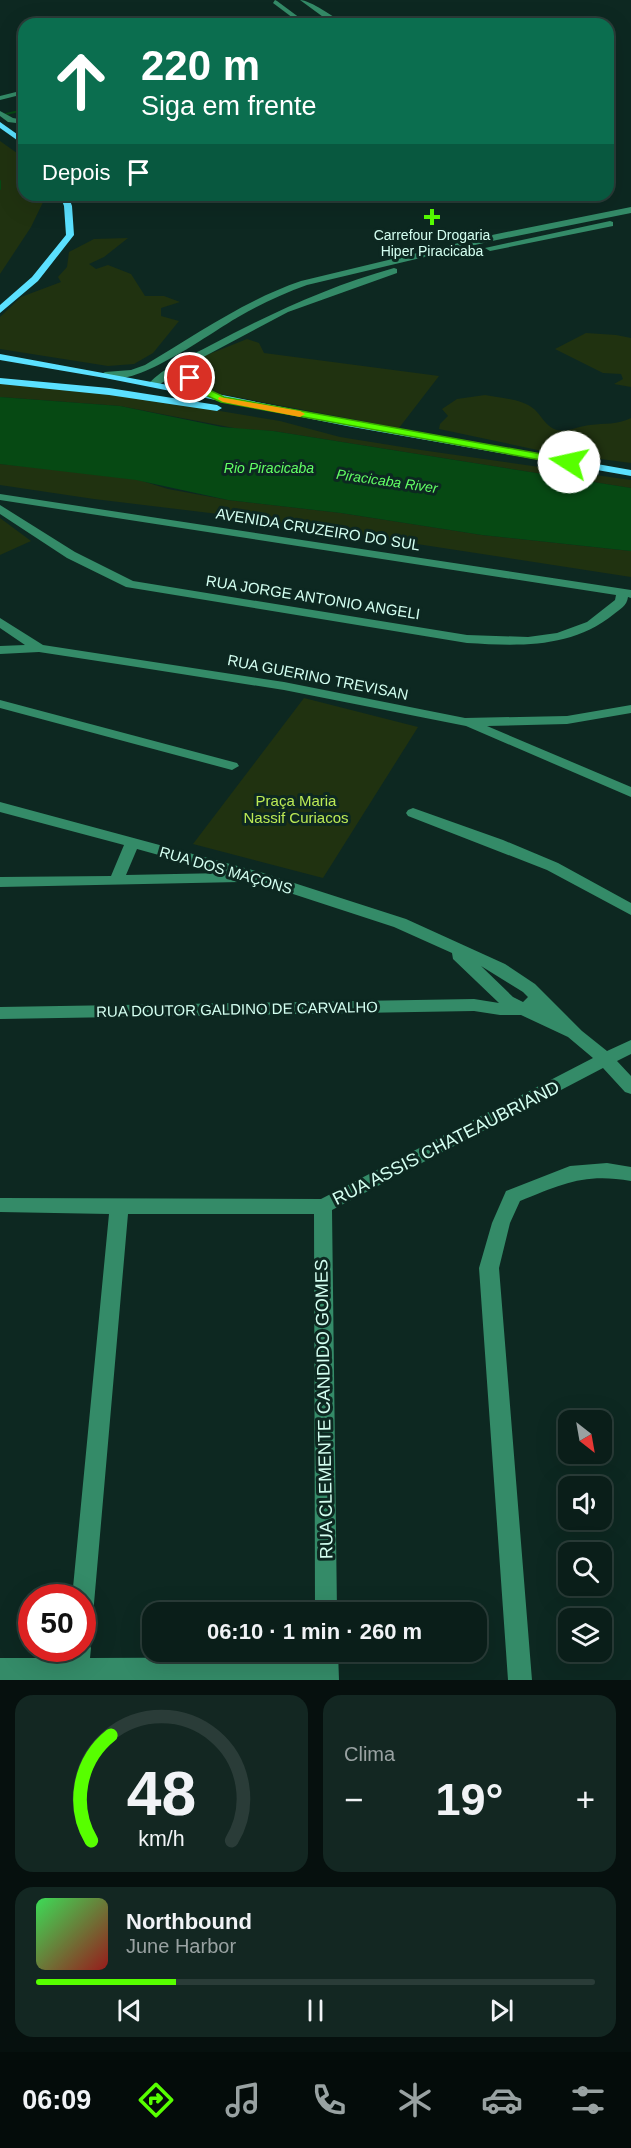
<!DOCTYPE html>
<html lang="pt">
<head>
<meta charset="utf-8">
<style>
	body { margin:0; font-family:Helvetica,sans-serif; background:#132722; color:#f1f3f6; height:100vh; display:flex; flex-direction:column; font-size:22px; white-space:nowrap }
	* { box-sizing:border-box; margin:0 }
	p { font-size:20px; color:#99a2a2 }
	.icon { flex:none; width:33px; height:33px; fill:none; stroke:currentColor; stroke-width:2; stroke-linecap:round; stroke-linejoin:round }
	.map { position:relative; height:1680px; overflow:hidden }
	.panel { display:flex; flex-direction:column; gap:15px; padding:15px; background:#06100e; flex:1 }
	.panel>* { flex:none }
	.guide { position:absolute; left:18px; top:18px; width:596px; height:183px; border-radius:18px; box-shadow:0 6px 24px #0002,0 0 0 2px #2a3c38; background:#0b6e4f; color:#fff; overflow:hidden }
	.needle { width:39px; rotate:149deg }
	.controls { position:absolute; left:558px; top:1410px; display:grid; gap:12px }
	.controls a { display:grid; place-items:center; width:54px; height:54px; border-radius:12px; background:#0a1e19; box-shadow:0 6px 24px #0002,0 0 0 2px #2a3c38; font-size:30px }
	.speed { position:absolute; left:18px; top:1584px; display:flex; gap:12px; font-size:30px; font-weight:700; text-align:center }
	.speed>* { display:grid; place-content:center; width:78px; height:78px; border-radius:50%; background:#0a1e19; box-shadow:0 6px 24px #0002,0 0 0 2px #2a3c38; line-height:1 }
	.speed .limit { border:9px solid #d22; background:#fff; color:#111 }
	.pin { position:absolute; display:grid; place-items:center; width:51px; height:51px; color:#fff; margin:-26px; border:3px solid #fff; border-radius:50%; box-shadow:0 2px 6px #0007 }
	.me { position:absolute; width:66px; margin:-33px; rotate:280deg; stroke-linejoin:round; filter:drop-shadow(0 0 4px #0008) }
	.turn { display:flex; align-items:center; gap:21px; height:126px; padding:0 24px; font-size:27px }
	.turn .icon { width:78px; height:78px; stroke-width:2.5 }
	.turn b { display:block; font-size:42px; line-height:51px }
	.then { display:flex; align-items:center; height:57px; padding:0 24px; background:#0003; gap:12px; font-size:22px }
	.big { font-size:45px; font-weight:700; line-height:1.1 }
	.panel .tile { flex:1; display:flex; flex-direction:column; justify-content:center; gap:9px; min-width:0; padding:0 21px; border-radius:18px; background:#132722 }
	.panel .dial { align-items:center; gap:0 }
	.dial svg { height:156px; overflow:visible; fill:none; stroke:#2a3c38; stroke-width:7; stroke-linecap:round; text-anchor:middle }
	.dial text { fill:#f1f3f6; stroke:none }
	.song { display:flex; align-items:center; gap:18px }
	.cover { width:72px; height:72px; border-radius:9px; background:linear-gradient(135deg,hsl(130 70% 55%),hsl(0 70% 35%)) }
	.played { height:6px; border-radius:3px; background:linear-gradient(90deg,#57ff00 25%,#2a3c38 25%) }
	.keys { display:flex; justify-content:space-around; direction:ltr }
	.heat { display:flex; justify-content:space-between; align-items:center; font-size:33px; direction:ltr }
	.panel .tiles { flex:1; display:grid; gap:15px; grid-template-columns:1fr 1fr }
	.tile:last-child { grid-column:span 2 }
	.trip { position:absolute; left:142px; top:1602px; width:345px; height:60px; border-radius:18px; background:#0a1e19; box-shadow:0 6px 24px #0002,0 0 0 2px #2a3c38; font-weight:700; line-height:60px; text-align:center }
	.menu { display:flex; height:96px; justify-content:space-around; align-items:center; background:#040c0a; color:#99a2a2 }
	.menu .icon { width:42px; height:42px }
	.menu .current { color:#57ff00 }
	.menu b { font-size:27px; color:#f1f3f6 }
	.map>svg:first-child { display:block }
	.green { fill:#203210 }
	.water { fill:#064913 }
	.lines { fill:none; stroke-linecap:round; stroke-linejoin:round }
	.stream { stroke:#064913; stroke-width:2 }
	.minor { fill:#348b68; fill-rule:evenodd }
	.major { fill:#5be1ff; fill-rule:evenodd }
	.route { fill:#57ff00; stroke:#39a600; stroke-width:1.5 }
	.slow { fill:#f59e0b }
	.poi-dot { fill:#57ff00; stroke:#0d2821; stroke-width:2 }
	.labels { text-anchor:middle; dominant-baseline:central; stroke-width:6; stroke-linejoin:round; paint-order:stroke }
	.far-poi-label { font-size:14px; fill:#d4fff1; stroke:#0d2821 }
	.far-water-label { font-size:14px; font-style:italic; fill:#62ff65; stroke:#0d2821 }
	.street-label { font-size:15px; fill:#d4fff1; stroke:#0d2821 }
	.park-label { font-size:15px; fill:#bcea55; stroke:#0d2821 }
	.near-street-label { font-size:18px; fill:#d4fff1; stroke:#0d2821 }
</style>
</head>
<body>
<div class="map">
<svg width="631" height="1680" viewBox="0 0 631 1680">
	<rect width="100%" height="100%" fill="#0d2821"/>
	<g class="green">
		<polygon points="0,141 24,158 24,195 43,195 45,198 31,227 0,274"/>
		<polygon points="128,238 104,257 89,264 96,269 108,265 131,274 145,296 164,296 180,302 161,308 161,316 179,321 153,353 134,364 108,366 0,349 0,317 21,297 61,282 58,277 67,267 69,252 94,239"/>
		<polygon points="586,333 616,335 631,338 631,387 614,384 623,379 621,374 603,373 555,349"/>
		<polygon points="247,339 259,343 264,353 439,376 399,428 220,394 201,384 195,369 197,359"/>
		<polygon points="0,383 124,395 280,421 340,437 421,450 631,480 631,488 273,431 239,429 120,406 0,397"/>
		<path d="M485 395C500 398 522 399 534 409 541 415 545 425 554 429 566 434 578 426 590 425 605 423 617 425 631 418V463L547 452 439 429 440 424 448 416 442 409 457 399Z"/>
		<polygon points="0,464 126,476 168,489 228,500 341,513 482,535 631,551 631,577 235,516 94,499 0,485"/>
		<polygon points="0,518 31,541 0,555"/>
		<polygon points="304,698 418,727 323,878 193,844"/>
	</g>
	<polygon class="water" points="0,397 120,406 222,427 273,431 631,488 631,551 482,535 341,513 228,500 136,480 0,464"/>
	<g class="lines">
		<g class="stream">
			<polyline points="6,114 24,110"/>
			<polyline points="0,181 0,189"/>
		</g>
		<g class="minor">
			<polygon points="275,0 277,1 308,24 301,24 273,3"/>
			<path d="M300 0C310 0 335 18 345 24L330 22Z"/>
			<polygon points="24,90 24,94 0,100 0,96"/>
			<polygon points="0,111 13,118 24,120 24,124 8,122 0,116"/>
			<path d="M631 207V213L492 241 307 285C284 293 261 304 240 316 214 330 127 396 100 375L105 372 131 370 145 365C195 335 245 300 301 281L492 235Z"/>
			<polygon points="610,221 613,222 613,226 490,251 485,248"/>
			<path d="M394 268 397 269V273L288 312 194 362 157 386 148 384C164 367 190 356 211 345 270 314 329 286 394 268Z"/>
			<path d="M0 494 631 590V598L628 597C627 606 620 609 614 614 571 649 518 646 467 643L126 587 67 558 0 514V505L75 552 133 581 467 635 528 637 557 633 587 622 615 600 616 595 0 500Z"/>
			<polygon points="0,618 43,645 284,682 465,718 567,716 631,705 631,713 567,724 487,726 631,787 631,797 466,726 284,690 124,665 39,652 0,654 0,646 25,645 0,628"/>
			<polygon points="0,700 237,763 239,766 232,770 0,708"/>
			<path d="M0 802 260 872 406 919 505 964 535 984 582 1031 607 1051 631 1040V1054L617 1061 631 1076V1094L625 1092 603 1068 332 1210 337 1612H315L314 1214H128L93 1615 90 1623 82 1626V1598H72L109 1214 0 1212V1198L321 1199 593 1058 568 1037 521 1015H500L474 1011 0 1019V1007L474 999 499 1003 453 959 452 953 394 927 247 879 240 882 0 887V877L111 876 124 845 0 812ZM137 849 224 873 126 875ZM481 966 523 992 528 997 523 1002 513 997Z"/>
			<polygon points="413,808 503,840 558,863 631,903 631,915 547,870 408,816 406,813 408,810"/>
			<path d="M607 1163 631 1167V1181C584 1173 563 1184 520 1201L510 1223 499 1268 532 1680H508L479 1268 492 1223 506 1191 570 1166Z"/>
			<polygon points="82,1638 87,1640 91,1648 90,1658 315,1657 316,1652 338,1652 339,1680 0,1680 0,1658 67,1658 67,1648 82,1648"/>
		</g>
		<g class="major">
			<polygon points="0,122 24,139 24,145 0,128"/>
			<polygon points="60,195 68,195 72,206 74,235 38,281 0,313 0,305 32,277 66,235 64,206"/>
			<path d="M0 354 195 390C187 381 186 372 185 360L190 357 195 360 198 380 212 393 347 420 631 470V476L347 426 105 378 0 360Z"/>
			<polygon points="0,378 109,388 217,405 222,408 217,411 109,395 0,384"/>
		</g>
	</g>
	<polygon class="route" points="187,376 194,376 199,385 224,397 569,459 574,462 569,465 221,402 192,389 186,378"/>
	<polygon class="slow" points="219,397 300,411 305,414 300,417 223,402 218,399"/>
	<path class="poi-dot" d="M429 208h6v6h6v6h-6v6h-6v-6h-6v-6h6z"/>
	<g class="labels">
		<g class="far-poi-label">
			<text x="432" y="235">Carrefour Drogaria<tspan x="432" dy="16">Hiper Piracicaba</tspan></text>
		</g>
		<g class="far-water-label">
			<text x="269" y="468">Rio Piracicaba</text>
			<text transform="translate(387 481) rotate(8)">Piracicaba River</text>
		</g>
		<g class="street-label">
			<text transform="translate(318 529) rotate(9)">AVENIDA CRUZEIRO DO SUL</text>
			<text transform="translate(313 597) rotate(9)">RUA JORGE ANTONIO ANGELI</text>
			<text transform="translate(318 677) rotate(11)">RUA GUERINO TREVISAN</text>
			<text transform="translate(226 870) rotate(16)">RUA DOS MAÇONS</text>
			<text transform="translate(237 1009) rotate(-1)">RUA DOUTOR GALDINO DE CARVALHO</text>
		</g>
		<g class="park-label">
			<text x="296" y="800">Praça Maria<tspan x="296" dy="17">Nassif Curiacos</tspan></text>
		</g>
		<g class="near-street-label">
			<text transform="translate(446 1143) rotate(-27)">RUA ASSIS CHATEAUBRIAND</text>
			<text transform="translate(324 1409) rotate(-91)">RUA CLEMENTE CANDIDO GOMES</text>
		</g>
	</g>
</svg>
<div class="controls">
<a><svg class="needle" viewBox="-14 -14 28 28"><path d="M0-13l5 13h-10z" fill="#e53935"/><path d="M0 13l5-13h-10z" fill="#99a2a2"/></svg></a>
<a><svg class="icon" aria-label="sound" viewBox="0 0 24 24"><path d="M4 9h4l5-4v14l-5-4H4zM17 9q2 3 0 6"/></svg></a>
<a><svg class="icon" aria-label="search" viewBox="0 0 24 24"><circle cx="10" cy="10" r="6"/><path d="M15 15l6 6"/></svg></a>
<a><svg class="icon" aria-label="layers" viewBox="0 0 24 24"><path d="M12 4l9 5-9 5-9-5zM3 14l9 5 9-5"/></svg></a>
</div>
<div class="speed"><div class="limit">50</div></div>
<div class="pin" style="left:190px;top:378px;background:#d93025"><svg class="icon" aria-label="arrive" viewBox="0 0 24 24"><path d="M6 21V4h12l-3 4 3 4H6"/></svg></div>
<svg class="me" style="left:569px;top:462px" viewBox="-20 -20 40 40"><circle r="19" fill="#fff"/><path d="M0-13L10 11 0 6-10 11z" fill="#57ff00"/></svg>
<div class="trip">06:10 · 1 min · 260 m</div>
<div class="guide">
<div class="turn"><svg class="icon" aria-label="ahead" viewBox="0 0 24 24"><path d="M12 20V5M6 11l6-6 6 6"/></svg><div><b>220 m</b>Siga em frente</div></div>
<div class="then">Depois<svg class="icon" aria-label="arrive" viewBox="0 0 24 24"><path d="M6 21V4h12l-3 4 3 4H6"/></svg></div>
</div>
</div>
<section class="panel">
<div class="tiles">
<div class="tile dial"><svg viewBox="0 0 100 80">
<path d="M14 69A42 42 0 1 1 86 69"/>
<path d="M14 69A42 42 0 0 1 24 15" stroke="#57ff00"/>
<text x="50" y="56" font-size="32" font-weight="700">48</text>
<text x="50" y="72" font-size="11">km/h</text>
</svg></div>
<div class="tile"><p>Clima</p>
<div class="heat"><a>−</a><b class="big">19°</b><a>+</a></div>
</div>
<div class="tile">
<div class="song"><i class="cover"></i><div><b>Northbound</b><p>June Harbor</p></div></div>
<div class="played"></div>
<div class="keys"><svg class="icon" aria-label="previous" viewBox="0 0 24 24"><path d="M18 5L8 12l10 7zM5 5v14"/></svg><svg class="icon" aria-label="pause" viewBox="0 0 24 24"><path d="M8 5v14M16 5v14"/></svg><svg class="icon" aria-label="next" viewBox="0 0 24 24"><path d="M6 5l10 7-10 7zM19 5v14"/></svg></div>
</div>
</div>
</section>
<nav class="menu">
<b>06:09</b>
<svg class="icon current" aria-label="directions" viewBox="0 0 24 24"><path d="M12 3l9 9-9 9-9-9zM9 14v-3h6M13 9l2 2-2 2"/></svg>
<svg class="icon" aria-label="music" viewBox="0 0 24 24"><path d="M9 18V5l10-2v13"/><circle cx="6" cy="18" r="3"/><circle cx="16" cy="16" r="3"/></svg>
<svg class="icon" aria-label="phone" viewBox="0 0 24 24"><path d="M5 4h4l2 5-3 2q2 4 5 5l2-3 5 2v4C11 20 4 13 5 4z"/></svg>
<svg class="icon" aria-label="climate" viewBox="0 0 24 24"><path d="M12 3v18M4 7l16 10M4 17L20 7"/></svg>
<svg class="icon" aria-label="car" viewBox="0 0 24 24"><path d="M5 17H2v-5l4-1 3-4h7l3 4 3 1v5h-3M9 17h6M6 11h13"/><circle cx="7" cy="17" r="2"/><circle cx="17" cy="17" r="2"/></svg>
<svg class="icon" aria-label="filters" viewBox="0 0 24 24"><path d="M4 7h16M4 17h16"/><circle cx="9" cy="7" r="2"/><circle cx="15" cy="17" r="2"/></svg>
</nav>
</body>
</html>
